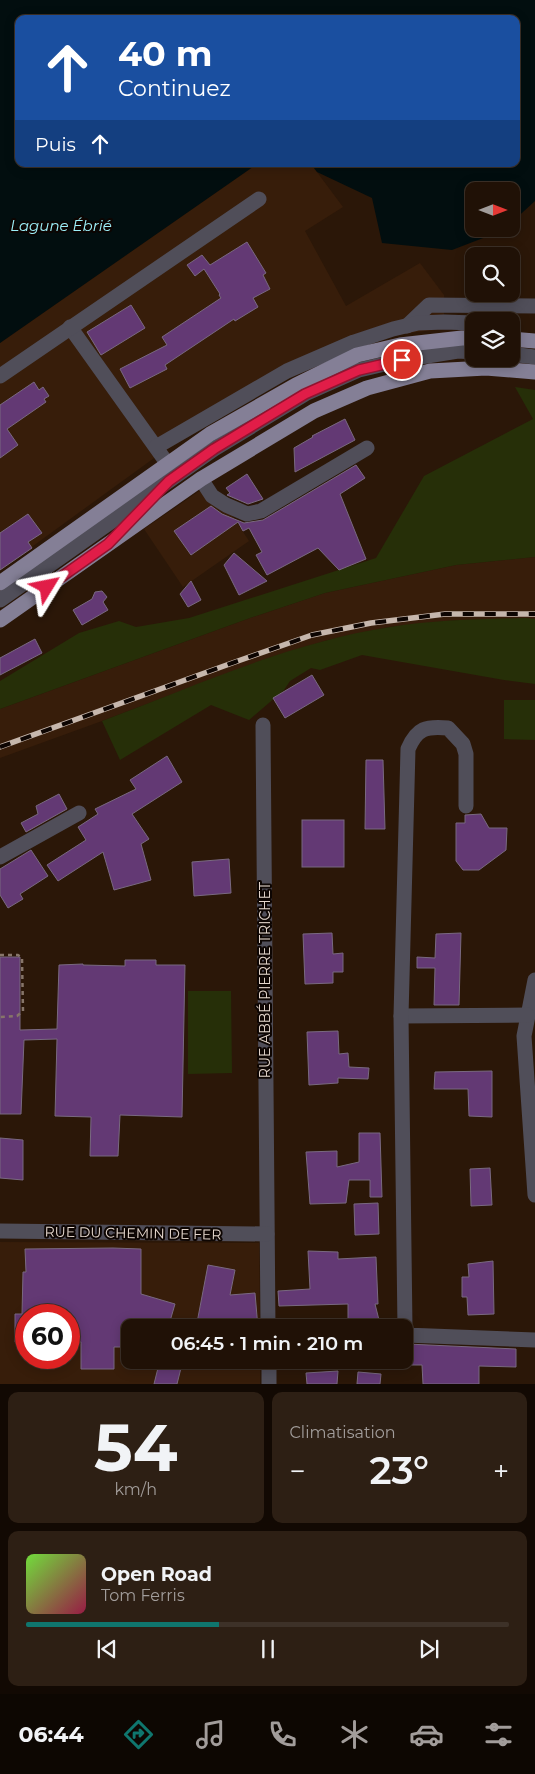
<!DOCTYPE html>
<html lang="fr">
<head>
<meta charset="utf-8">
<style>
	body { margin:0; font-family:Montserrat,sans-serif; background:#2d1f14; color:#f1f3f6; height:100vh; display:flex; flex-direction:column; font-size:19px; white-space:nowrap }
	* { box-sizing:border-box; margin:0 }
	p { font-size:16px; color:#a29d9b }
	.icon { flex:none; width:28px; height:28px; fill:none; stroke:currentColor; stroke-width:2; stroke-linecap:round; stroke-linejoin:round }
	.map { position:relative; height:1384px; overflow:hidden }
	.panel { display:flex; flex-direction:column; gap:8px; padding:8px; background:#120903; flex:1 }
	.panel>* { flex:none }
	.hud { position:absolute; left:15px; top:15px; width:505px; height:152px; border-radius:10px; box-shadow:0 2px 12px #0003,0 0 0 1px #3d3128; background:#1a4fa0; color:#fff; overflow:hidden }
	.needle { width:32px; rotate:90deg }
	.tools { position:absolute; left:465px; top:182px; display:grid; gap:10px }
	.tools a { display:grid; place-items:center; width:55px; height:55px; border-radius:10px; background:#201106; box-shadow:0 2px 12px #0003,0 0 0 1px #3d3128; font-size:25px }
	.speed { position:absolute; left:15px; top:1304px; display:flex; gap:10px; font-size:25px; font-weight:700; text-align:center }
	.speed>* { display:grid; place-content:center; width:65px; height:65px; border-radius:50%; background:#201106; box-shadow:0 2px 12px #0003,0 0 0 1px #3d3128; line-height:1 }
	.speed .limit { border:8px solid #d22; background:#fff; color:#111 }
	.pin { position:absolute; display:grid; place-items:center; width:42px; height:42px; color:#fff; margin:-21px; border:2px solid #fff; border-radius:50%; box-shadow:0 1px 5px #0007 }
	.me { position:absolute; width:55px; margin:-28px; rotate:55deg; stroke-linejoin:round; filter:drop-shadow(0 0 4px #0008) }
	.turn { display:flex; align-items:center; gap:18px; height:105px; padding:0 20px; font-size:22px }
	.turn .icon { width:65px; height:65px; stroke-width:2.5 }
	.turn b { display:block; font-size:35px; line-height:42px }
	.then { display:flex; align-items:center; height:48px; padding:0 20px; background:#0003; gap:10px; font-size:19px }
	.big { font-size:38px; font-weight:600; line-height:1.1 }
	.panel .card { flex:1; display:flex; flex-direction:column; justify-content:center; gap:8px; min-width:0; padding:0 18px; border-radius:10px; background:#2d1f14 }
	.panel .dial { align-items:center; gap:0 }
	.dial b { font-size:65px; line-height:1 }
	.song { display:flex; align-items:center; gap:15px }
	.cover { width:60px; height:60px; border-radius:8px; background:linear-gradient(135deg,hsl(100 70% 55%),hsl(340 70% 35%)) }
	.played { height:5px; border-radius:2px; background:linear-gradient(90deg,#0f766e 40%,#3d3128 40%) }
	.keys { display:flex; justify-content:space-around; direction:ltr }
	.heat { display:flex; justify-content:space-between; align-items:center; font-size:28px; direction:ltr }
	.panel .tiles { flex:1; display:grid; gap:8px; grid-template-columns:1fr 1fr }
	.card:last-child { grid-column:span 2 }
	.trip { position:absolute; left:121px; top:1319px; width:292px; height:50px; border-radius:10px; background:#201106; box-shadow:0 2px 12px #0003,0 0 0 1px #3d3128; font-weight:600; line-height:50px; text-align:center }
	.tabs { display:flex; height:80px; justify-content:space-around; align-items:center; background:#0d0702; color:#a29d9b }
	.tabs .icon { width:35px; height:35px }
	.tabs .current { color:#0f766e }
	.tabs b { font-size:22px; color:#f1f3f6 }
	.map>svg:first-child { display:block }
	.built { fill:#371d0a; fill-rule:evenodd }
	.green { fill:#262f08 }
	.water { fill:#020e0f }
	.building { fill:#633974; stroke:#796980 }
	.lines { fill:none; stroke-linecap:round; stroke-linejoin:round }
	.path { stroke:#867569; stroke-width:2.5; stroke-dasharray:4 4; stroke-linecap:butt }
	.minor { stroke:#504e59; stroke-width:15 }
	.major { stroke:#847f96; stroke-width:15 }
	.rail-casing { stroke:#c6b7ad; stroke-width:5.5 }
	.rail { stroke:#0d0502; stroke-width:4; stroke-dasharray:11; stroke-linecap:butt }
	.route-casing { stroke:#92132f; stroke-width:12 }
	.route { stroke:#e11d48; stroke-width:9 }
	.labels { text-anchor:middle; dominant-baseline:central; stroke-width:4; stroke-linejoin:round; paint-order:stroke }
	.street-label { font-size:14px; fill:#e5d7cd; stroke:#0d0502 }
	.water-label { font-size:15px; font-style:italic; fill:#9df0f9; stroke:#0d0502 }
</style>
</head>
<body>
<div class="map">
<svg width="535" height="1384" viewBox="0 0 535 1384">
	<rect width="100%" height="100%" fill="#2b1708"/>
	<g class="built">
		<polygon points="257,164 311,164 343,207 305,231 346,306 420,263 444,295 444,329 417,332 393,336 354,347 290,377 161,453 0,570 0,343"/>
		<polygon points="211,483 249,541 183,587 144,529"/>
		<polygon points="535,557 535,619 457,620 389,627 328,640 263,660 102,721 0,758 0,709 250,618 325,593 456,565"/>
		<path d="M0 1242 259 1243 260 1327 130 1328V1360H260V1384H0ZM26 1315H69V1358H26Z"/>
	</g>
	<g class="green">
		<polygon points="515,387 535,390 535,557 456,565 325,593 250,618 0,709 0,681 79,633 119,621 136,627 189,618 376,558 424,476 533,419"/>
		<path d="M526 618 535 619V684L504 680 362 655 320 670 311 668 290 681 284 690 249 720 211 705 120 760 102 721C195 686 291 642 390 627 435 620 481 619 526 618Z"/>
		<polygon points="504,700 535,700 535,740 504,739"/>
		<polygon points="188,991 231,991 232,1073 188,1074"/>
	</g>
	<polygon class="water" points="0,0 535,0 535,201 511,223 511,191 474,191 474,229 504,230 452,250 382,243 372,198 317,172 311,164 516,164 516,19 19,19 19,164 257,164 0,343"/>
	<g class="building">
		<polygon points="247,242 266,273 263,275 270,289 253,298 258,307 235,321 234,319 165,365 167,369 130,388 120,369 167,345 162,337 221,298 219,295 220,294 204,269 195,276 187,265 202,255 210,265"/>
		<polygon points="131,305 145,328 101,355 87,332"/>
		<polygon points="34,382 39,390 43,387 49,396 44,399 46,402 7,429 18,445 0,458 0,405"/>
		<polygon points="345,419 355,440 295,472 294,448 313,437 312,436"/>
		<polygon points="356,465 365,478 340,494 366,559 339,570 318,548 267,575 256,555 262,552 249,528 243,531 238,522 191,555 174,531 211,506 222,514 244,523 263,520"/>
		<polygon points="247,474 263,499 248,504 227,495 230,493 226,488"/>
		<polygon points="28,514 42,533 28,542 32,548 0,570 0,533"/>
		<polygon points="234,553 267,581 239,595 224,565"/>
		<polygon points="191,581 201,600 188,607 180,594"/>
		<polygon points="102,591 107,597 103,602 108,610 82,625 73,610 92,599 95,592"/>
		<polygon points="35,639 42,653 0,675 0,658"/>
		<polygon points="312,675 324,695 285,718 273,698"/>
		<polygon points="167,756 182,782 132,814 149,839 141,844 151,880 114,890 103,852 58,881 47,865 86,840 78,827 98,814 95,809 136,789 130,780"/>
		<polygon points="366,760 383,760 385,829 365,829"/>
		<polygon points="59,794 67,809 26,832 21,823 38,814 36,806"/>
		<polygon points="481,814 489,828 507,828 506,850 479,870 463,870 456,861 456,823 465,823 465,815"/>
		<rect x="302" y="820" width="42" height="47"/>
		<polygon points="31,850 48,876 20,894 23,899 8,908 0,895 0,869"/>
		<polygon points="229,859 231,893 194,896 192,862"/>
		<polygon points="332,933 333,954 343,953 343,972 333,972 333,983 305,984 303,934"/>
		<polygon points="461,933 459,1005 434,1005 435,968 417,968 417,957 435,958 436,934"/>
		<polygon points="0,957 20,957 20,1030 57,1029 59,965 83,964 83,965 125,966 125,960 156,960 156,965 185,965 182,1117 120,1115 118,1156 90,1156 91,1117 55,1116 57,1039 24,1040 21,1114 0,1114"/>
		<polygon points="338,1031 339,1054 348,1053 349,1067 369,1068 368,1079 338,1078 338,1083 309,1085 307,1032"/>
		<polygon points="492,1071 492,1117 469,1116 468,1089 434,1089 435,1072"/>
		<polygon points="359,1133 380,1133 382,1197 370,1197 370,1180 349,1180 346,1203 310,1204 306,1152 337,1151 337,1167 359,1162"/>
		<polygon points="0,1138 23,1140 23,1180 0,1178"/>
		<polygon points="490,1168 492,1205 471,1206 470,1169"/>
		<polygon points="378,1203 379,1234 355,1235 354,1204"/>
		<polygon points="113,1248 141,1249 141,1294 175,1304 168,1328 130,1328 130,1347 114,1347 114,1369 81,1369 81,1342 69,1342 69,1315 26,1315 26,1342 15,1342 15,1314 22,1314 23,1272 26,1272 25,1249"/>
		<polygon points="308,1251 338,1252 338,1259 376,1257 378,1304 375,1304 381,1328 348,1328 348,1304 279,1306 278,1291 310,1289"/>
		<polygon points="493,1261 494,1314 468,1315 467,1297 462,1297 462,1277 469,1277 468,1264"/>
		<polygon points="208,1265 235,1270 230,1295 255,1293 258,1328 196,1328"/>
		<polygon points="407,1344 516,1349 516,1367 479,1366 479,1384 423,1384 422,1365 407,1365"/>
		<polygon points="160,1360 182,1364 177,1384 154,1384"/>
		<polygon points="338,1371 337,1384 307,1384 306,1373"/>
		<polygon points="358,1372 381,1374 380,1384 357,1384"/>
	</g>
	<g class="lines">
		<polyline class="path" points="0,955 18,955 22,958 23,1011 17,1016 0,1017"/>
		<g class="minor">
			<polyline points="407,326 429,305 535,306"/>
			<polyline points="70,327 167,463"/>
			<polyline points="511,354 535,357"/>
			<polyline points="0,376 259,199"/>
			<polyline points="156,447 287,371 354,342 393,329 418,323 444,322 474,323"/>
			<polyline points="201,479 212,496 226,505 247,514 261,511 367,448"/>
			<polyline points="0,600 214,449 305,394 359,370 402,360 458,351 474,352"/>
			<polyline points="263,725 268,1328"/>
			<polyline points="0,857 79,813"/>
			<polyline points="535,980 524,1036 535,1195"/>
			<polyline points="401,1016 527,1015"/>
			<polyline points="0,1231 267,1234"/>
			<path d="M405 1328 401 1016 408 749C417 728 426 726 448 728L463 744 466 754V806"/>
			<polyline points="405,1330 405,1335 535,1340"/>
			<polyline points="269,1360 269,1384"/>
		</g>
		<g class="major">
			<polyline points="511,339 535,341"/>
			<polyline points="0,583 210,434 296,385 357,355 400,345 462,338 474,338"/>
			<polyline points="0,620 201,479 314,411 367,388 430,371 486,368 535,372"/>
		</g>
		<defs>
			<polyline id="rail" points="0,747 235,662 312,635 371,623 445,614 535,614"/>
		</defs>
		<use href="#rail" class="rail-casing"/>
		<use href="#rail" class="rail"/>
	</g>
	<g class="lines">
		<defs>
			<polyline id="route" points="47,587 108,544 169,481 214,449 305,394 359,370 402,360"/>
		</defs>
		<use href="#route" class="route-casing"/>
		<use href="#route" class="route"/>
	</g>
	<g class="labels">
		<g class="street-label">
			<text transform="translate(265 980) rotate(-90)">RUE ABBÉ PIERRE TRICHET</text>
			<text transform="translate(133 1233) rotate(1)">RUE DU CHEMIN DE FER</text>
		</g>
		<g class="water-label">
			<text x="61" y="225">Lagune Ébrié</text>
		</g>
	</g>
</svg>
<div class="tools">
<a><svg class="needle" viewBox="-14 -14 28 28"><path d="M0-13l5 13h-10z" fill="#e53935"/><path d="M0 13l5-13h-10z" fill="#a29d9b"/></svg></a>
<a><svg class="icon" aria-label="search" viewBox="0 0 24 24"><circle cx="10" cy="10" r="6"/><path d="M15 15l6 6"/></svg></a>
<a><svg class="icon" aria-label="layers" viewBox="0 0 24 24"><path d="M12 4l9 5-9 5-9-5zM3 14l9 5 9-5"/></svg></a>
</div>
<div class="speed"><div class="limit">60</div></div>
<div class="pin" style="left:402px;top:360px;background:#d93025"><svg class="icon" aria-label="arrive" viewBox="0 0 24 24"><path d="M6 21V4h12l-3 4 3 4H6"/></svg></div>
<svg class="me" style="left:47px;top:587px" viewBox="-20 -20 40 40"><path d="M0-17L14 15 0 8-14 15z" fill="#e11d48" stroke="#fff" stroke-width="4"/></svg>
<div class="trip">06:45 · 1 min · 210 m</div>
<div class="hud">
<div class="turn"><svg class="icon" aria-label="ahead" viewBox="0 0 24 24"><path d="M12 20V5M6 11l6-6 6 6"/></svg><div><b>40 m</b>Continuez</div></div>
<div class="then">Puis<svg class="icon" aria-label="ahead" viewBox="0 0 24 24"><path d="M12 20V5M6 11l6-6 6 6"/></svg></div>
</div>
</div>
<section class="panel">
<div class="tiles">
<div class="card dial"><b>54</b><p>km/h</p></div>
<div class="card"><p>Climatisation</p>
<div class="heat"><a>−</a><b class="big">23°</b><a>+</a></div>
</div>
<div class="card">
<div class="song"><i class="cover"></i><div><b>Open Road</b><p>Tom Ferris</p></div></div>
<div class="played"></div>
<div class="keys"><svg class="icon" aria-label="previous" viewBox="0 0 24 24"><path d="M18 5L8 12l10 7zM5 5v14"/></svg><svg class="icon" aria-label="pause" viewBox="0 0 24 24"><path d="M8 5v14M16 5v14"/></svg><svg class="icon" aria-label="next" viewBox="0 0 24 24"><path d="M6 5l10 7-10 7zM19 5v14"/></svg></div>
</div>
</div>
</section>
<nav class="tabs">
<b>06:44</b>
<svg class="icon current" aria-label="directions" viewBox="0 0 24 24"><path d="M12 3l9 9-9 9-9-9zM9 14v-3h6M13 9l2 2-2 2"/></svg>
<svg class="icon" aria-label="music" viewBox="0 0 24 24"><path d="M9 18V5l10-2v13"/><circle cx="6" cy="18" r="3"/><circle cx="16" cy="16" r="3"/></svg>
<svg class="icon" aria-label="phone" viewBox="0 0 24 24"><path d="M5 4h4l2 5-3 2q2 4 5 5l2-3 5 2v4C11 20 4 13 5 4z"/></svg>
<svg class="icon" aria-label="climate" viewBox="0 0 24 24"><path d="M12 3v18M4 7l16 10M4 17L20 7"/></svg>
<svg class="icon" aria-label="car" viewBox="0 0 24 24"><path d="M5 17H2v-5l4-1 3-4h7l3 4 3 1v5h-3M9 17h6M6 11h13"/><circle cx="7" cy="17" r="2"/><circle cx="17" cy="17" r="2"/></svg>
<svg class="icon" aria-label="filters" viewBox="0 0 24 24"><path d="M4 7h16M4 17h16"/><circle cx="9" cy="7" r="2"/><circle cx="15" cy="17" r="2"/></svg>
</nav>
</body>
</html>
